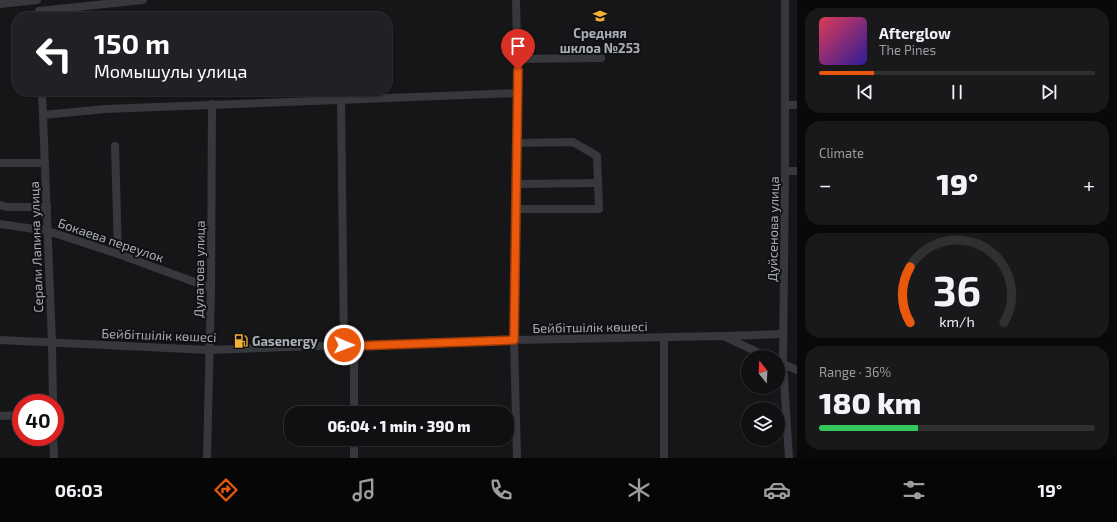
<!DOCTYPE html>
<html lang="en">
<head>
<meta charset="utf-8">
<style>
	body { margin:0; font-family:"Exo 2",sans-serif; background:#19191b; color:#f1f3f6; height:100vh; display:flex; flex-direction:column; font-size:15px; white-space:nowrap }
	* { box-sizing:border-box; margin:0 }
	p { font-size:13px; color:#9c9d9f }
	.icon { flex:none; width:22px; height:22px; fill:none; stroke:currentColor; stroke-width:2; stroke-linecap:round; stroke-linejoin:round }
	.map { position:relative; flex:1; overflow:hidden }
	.panel { display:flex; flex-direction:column; gap:8px; padding:8px; background:#09090a; width:320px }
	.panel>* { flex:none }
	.top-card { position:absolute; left:12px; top:12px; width:380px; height:84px; border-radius:16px; box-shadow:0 1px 3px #0004,0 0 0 1px #303032; background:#202124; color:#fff; overflow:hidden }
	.needle { width:26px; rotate:342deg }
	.buttons { position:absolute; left:741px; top:350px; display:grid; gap:8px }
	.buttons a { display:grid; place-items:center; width:44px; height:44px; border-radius:50%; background:#101012; box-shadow:0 1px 3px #0004,0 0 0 1px #303032; font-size:20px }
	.speed { position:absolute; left:12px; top:394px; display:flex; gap:8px; font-size:20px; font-weight:700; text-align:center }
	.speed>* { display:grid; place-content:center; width:52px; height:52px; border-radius:50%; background:#101012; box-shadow:0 1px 3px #0004,0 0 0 1px #303032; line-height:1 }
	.speed .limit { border:6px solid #d22; background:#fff; color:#111 }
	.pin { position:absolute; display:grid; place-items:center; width:34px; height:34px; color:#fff; margin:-41px -17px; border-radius:50% 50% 50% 0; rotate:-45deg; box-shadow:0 0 4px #0007 }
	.pin .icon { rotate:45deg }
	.me { position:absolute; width:44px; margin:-22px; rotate:91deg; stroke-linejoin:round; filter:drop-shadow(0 0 3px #0008) }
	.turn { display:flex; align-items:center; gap:14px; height:84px; padding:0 16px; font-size:18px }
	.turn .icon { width:52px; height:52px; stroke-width:2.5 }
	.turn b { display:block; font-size:28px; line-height:34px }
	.big { font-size:30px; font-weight:800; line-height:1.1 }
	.panel .widget { flex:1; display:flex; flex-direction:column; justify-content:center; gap:6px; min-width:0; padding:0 14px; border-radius:16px; background:#19191b }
	.panel .dial { align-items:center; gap:0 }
	.dial svg { height:104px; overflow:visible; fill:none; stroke:#303032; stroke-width:7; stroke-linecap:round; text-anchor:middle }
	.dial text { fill:#f1f3f6; stroke:none }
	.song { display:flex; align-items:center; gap:12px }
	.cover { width:48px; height:48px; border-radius:6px; background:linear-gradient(135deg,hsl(350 70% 55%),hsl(250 70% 35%)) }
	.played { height:4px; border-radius:2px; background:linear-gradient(90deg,#ea580c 20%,#303032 20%) }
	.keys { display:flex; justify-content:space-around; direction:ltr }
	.heat { display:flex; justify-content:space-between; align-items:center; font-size:22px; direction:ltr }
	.charge { height:6px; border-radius:3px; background:linear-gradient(90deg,#34c759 36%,#303032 0) }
	.trip { position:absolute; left:284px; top:406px; width:230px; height:40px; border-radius:16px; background:#101012; box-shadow:0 1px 3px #0004,0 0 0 1px #303032; font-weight:800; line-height:40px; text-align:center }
	.tab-bar { display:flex; height:64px; justify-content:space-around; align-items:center; background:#060607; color:#9c9d9f }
	.tab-bar .icon { width:28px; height:28px }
	.tab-bar .on { color:#ea580c }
	.tab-bar b { font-size:18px; color:#f1f3f6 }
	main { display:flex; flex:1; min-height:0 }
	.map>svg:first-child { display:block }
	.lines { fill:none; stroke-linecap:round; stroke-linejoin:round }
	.minor { stroke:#37383d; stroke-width:8 }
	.route-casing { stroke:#983908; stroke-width:10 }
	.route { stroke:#ea580c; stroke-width:7 }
	.labels { text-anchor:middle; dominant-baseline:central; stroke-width:4; stroke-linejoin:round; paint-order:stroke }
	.poi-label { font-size:13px; font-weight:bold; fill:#a8adb8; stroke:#111113 }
	.street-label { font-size:13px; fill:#a8adb8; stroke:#111113 }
</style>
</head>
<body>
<main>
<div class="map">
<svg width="797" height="458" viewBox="0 0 797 458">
	<rect width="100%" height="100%" fill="#161618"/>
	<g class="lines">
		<g class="minor">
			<polyline points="516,0 518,81 514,340 517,458"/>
			<polyline points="785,0 785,171 783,364 789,458"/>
			<polyline points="0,4 37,0"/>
			<polyline points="39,11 143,0"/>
			<polyline points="517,59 601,58"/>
			<polyline points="42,91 52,343 53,403"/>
			<polyline points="341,100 344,345"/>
			<polyline points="785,105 797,105"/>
			<polyline points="43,115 105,109 518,93"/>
			<polyline points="115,146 118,254"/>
			<polyline points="0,163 45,163"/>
			<polyline points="785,171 797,171"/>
			<polyline points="517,184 598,183"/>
			<polyline points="0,205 7,207 47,207"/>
			<polyline points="516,209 599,209 597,156 573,142 517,143"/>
			<polyline points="0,224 48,231 118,254 211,288"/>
			<polyline points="724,336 783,334"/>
			<polyline points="0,340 209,350 344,345 354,346 514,340 723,336 768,357"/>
			<polyline points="354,346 354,413"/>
			<polyline points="781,363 797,370"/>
			<polyline points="0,416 21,415"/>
			<polyline points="53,437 54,458"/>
			<polyline points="354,439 354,458"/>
			<polyline points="207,458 211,288 212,104"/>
			<polyline points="664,458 664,338"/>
		</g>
	</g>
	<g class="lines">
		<defs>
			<polyline id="route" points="344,345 354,346 514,340 518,70"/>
		</defs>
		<use href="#route" class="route-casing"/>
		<use href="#route" class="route"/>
	</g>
	<defs>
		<symbol id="school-bare" viewBox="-9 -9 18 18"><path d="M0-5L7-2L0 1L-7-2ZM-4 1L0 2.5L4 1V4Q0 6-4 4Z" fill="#f2b134" stroke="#111113" stroke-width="2.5" paint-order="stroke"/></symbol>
		<symbol id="fuel-bare" viewBox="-9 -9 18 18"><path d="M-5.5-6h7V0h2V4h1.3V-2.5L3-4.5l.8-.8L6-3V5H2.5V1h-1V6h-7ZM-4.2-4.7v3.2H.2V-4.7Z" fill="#f2b134" stroke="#111113" stroke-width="2.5" paint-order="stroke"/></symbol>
	</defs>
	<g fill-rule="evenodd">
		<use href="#school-bare" x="590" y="6" width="20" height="20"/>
		<use href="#fuel-bare" x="231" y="331" width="20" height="20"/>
	</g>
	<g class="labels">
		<g class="poi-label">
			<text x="600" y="33">Средняя<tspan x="600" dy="15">шклоа №253</tspan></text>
			<text x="252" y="341" text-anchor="start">Gasenergy</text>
		</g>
		<g class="street-label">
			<text transform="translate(773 229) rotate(-89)">Дуйсенова улица</text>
			<text transform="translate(111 240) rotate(19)">Бокаева переулок</text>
			<text transform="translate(36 247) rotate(-92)">Серали Лапина улица</text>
			<text transform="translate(199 269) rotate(-89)">Дулатова улица</text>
			<text transform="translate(590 327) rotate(-1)">Бейбітшілік көшесі</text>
			<text transform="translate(159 335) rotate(2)">Бейбітшілік көшесі</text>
		</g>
	</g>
</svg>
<div class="buttons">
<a><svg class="needle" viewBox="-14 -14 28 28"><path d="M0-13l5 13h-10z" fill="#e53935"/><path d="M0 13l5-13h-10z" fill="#9c9d9f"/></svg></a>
<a><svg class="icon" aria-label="layers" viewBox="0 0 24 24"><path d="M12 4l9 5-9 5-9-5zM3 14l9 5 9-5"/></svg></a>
</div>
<div class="speed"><div class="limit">40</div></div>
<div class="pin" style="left:518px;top:70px;background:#d93025"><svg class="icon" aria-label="arrive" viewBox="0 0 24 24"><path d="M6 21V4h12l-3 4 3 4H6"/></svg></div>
<svg class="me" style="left:344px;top:345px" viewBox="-20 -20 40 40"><circle r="17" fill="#ea580c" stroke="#fff" stroke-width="3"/><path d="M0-11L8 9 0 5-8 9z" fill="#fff"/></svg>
<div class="trip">06:04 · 1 min · 390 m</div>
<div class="top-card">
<div class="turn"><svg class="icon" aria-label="left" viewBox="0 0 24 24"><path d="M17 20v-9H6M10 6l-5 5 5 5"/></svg><div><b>150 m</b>Момышулы улица</div></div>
</div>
</div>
<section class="panel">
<div class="widget">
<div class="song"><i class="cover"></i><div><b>Afterglow</b><p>The Pines</p></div></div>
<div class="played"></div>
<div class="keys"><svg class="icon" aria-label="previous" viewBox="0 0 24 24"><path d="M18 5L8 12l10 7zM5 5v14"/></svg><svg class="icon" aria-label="pause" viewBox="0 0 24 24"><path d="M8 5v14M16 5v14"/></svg><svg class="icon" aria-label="next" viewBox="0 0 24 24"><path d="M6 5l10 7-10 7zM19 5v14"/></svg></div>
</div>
<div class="widget"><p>Climate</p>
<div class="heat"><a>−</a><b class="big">19°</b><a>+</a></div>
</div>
<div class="widget dial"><svg viewBox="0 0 100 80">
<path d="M14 69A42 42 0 1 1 86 69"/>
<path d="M14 69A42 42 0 0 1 14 26" stroke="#ea580c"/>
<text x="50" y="56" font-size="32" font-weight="700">36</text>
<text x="50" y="72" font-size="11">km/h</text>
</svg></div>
<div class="widget"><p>Range · 36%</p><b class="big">180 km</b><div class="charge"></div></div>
</section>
</main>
<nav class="tab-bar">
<b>06:03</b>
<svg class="icon on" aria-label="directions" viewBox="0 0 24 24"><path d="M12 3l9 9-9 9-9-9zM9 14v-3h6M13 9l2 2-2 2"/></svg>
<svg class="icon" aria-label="music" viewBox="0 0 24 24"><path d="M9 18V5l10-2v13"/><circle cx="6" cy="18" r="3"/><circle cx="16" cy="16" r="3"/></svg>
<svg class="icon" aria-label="phone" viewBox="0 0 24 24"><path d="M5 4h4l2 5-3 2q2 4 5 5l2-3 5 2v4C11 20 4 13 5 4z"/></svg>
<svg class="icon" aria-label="climate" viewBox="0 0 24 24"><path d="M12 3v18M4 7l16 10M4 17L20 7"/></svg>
<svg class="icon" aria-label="car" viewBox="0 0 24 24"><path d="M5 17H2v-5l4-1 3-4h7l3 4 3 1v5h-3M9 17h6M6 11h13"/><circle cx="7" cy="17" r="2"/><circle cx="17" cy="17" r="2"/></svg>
<svg class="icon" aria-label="filters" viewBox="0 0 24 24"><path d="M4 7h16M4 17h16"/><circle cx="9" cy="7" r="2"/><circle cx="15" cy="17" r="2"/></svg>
<b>19°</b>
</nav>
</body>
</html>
